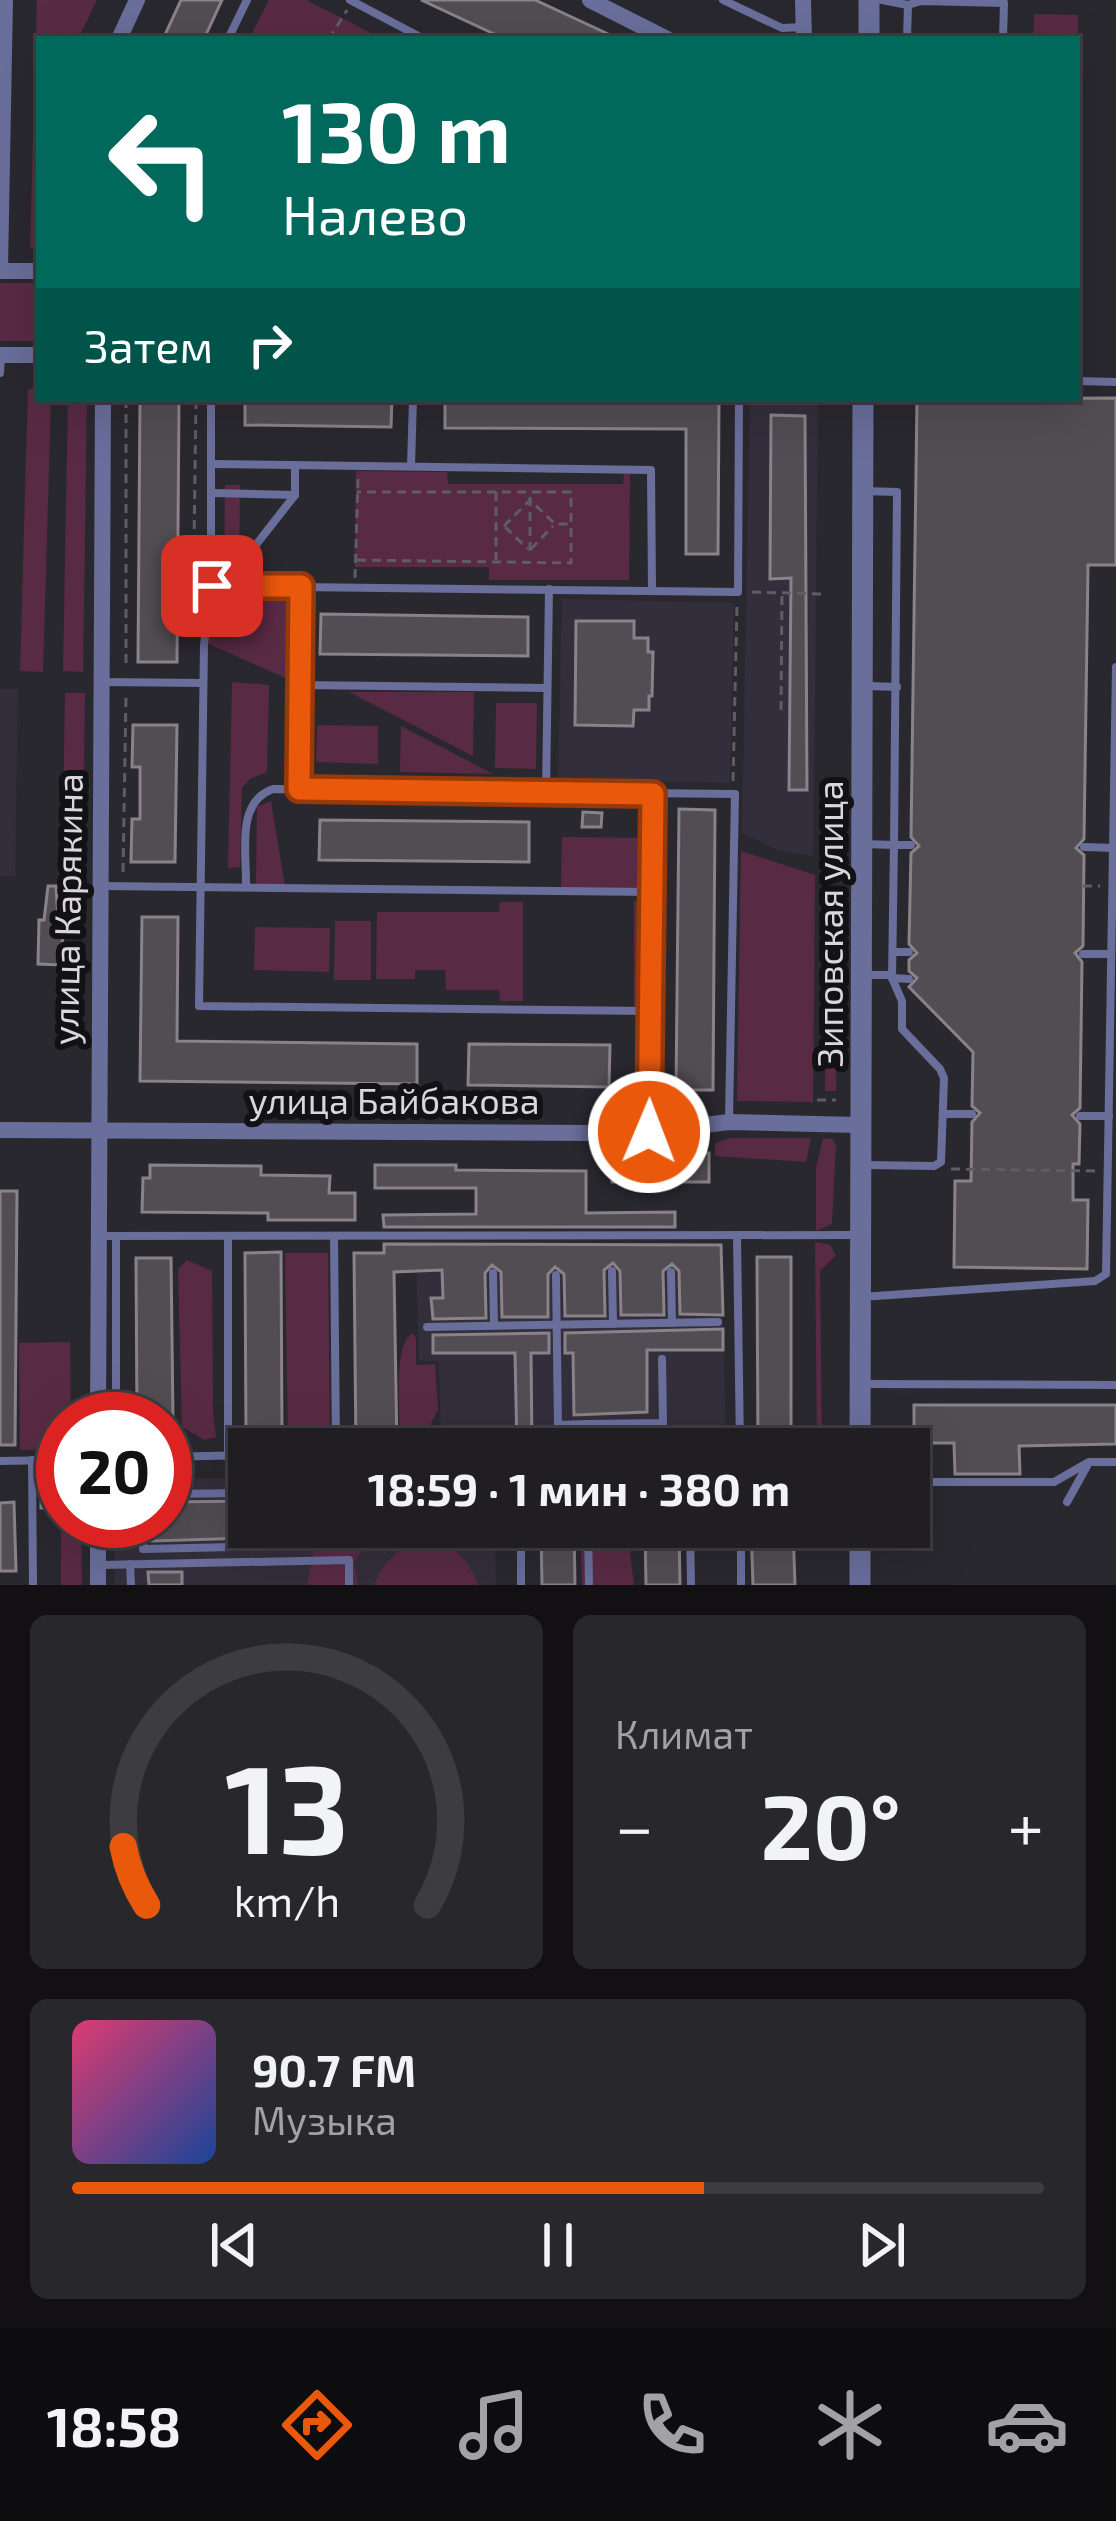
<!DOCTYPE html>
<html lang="ru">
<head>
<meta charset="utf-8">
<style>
	body { margin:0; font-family:"Exo 2",sans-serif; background:#28272b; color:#f1f3f6; height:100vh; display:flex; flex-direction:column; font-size:45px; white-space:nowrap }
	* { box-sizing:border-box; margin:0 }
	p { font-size:39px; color:#a2a2a6 }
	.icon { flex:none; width:66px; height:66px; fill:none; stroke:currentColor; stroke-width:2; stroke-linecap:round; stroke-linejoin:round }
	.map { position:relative; height:1585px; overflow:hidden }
	.drawer { display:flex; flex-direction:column; gap:30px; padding:30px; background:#121013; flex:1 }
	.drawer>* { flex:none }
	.hud { position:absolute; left:36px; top:36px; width:1044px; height:366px; border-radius:0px; box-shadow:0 12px 48px #0002,0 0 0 3px #3d3c41; background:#00695c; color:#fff; overflow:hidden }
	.speed { position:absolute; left:36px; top:1392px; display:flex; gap:24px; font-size:60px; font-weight:700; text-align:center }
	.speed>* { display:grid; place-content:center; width:156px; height:156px; border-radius:50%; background:#201e23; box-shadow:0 12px 48px #0002,0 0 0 3px #3d3c41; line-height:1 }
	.speed .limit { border:18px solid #d22; background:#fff; color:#111 }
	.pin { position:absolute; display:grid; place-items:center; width:102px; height:102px; color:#fff; margin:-51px; border-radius:24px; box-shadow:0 6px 18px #0006 }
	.me { position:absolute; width:132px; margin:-66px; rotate:1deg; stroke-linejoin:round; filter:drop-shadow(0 0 9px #0008) }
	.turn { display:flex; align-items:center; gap:42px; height:252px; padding:0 48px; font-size:54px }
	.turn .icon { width:156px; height:156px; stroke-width:2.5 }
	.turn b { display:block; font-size:84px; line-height:102px }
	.then { display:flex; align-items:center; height:114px; padding:0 48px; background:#0003; gap:24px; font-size:45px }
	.big { font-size:90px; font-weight:700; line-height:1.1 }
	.drawer .widget { flex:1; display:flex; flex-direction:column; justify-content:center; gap:18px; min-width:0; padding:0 42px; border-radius:18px; background:#28272b }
	.drawer .dial { align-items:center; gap:0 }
	.dial svg { height:312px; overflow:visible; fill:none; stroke:#3d3c41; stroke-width:7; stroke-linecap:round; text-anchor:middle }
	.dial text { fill:#f1f3f6; stroke:none }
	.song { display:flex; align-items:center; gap:36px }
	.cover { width:144px; height:144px; border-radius:18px; background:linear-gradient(135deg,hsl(340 70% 55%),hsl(220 70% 35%)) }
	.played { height:12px; border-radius:6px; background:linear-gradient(90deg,#ea580c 65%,#3d3c41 65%) }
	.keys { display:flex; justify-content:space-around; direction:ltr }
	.heat { display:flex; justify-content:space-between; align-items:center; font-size:66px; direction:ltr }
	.drawer .tiles { flex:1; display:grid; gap:30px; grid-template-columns:1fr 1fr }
	.widget:last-child { grid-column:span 2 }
	.trip { position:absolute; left:228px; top:1428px; width:702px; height:120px; border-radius:0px; background:#201e23; box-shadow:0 12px 48px #0002,0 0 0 3px #3d3c41; font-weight:700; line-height:120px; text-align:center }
	.tab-bar { display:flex; height:192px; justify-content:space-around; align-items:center; background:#0d0c0e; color:#a2a2a6 }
	.tab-bar .icon { width:84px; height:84px }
	.tab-bar .current { color:#ea580c }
	.tab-bar b { font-size:54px; color:#f1f3f6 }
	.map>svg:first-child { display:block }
	.built { fill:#332e3b }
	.green { fill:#592a44 }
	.building { fill:#524c53; stroke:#898289; stroke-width:3 }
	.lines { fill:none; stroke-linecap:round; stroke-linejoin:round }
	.path { stroke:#5f5d64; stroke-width:3; stroke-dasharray:9 6; stroke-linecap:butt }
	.service { stroke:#696e9b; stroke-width:8 }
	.minor { stroke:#696e9b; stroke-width:16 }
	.tertiary { stroke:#696e9b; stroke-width:21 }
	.route-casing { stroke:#983908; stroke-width:30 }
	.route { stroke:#ea580c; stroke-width:21 }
	.labels { text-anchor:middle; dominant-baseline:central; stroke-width:12; stroke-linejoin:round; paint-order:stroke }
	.street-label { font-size:36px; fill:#d9d7dd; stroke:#121114 }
</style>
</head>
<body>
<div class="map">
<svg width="1116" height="1585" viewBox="0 0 1116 1585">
	<rect width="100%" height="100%" fill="#2a282f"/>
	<g class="built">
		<polygon points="750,399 818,399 813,856 778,850 742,833"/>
		<polygon points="562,599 734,603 730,783 558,778"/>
		<polygon points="0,689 18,689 15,876 0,876"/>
		<polygon points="721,1245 726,1449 441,1449 439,1361 419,1361 416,1250"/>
		<polygon points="249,1478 249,1527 300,1527 301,1530 495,1527 496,1585 115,1585 114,1521 165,1521 165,1479"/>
	</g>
	<g class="green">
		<polygon points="37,0 97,0 79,37 36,36"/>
		<polygon points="269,0 306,0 383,39 249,39"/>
		<polygon points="1034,14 1078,15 1077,85 1077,39 1033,39"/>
		<polygon points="35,58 39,58 39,248 30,248"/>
		<rect x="0" y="283" width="39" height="58"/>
		<polygon points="28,389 39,389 39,399 51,399 43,672 20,671"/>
		<polygon points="68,399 87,399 83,672 63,671"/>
		<polygon points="356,471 447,472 448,484 623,484 624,473 630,473 629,580 489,580 489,567 355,567"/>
		<polygon points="225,485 240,485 239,583 224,582"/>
		<polygon points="199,594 301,596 299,684 209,644 210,598 198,598"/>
		<polygon points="232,682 269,685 267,772 250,779 242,788 240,867 228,868"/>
		<polygon points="349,692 474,692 473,756"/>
		<polygon points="65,693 85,693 82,881 62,880"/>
		<polygon points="496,703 537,703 536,769 495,768"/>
		<polygon points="317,725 378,726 378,764 316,762"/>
		<polygon points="401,725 401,726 493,774 400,772"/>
		<polygon points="271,801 285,886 256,885 257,807"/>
		<polygon points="562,837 650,838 649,890 561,889"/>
		<polygon points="741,851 815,875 813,1102 737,1101"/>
		<polygon points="828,890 839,890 836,1091 825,1091"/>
		<rect x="634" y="901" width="14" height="106"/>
		<polygon points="500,902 523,902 523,1001 500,1001 499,990 446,990 445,970 415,970 415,979 376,979 377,912 499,912"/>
		<polygon points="335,921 371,921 371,980 334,980"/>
		<polygon points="255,927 330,928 329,972 254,970"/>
		<polygon points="731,1138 811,1138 806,1162 715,1156 715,1143"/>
		<polygon points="823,1138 832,1139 836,1144 832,1224 816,1231 816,1168"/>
		<polygon points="815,1242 830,1245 836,1255 820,1271 822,1449 817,1449"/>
		<polygon points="285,1253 328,1253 330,1443 288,1444"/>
		<polygon points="187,1260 212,1271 213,1413 216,1437 204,1440 182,1427 178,1269"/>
		<path d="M412 1333 416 1338V1365L435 1364 438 1410 426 1433 428 1449H401L400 1443C401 1415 392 1348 412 1333Z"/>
		<polygon points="70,1342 71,1419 63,1419 63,1449 20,1450 19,1343"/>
		<polygon points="61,1516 63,1521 81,1521 82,1585 61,1585"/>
		<polygon points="580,1527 627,1527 634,1585 582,1585"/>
		<polygon points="356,1533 366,1544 354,1563 358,1585 307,1585 315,1541 322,1534"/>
		<path d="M430 1540C455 1544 470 1562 478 1585H374C384 1559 402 1544 430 1540Z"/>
	</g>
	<g class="building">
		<polygon points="181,0 222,0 204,39 163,39"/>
		<polygon points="421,0 535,0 619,39 505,39"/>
		<polygon points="1116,398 1116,565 1088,565 1084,839 1076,848 1084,855 1083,946 1075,953 1082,962 1080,1108 1072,1115 1080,1124 1079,1164 1073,1164 1073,1200 1088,1200 1087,1269 954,1267 955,1181 971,1181 972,1122 980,1113 972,1106 973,1052 909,987 917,978 909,971 909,960 917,953 909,944 911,853 919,846 911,837 917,399"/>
		<polygon points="140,399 179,399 177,662 138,662"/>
		<polygon points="245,399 392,399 391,427 245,425"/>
		<polygon points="445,399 719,399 718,554 686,554 686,429 445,428"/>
		<polygon points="771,415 805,416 807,790 789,790 791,578 770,579"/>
		<polygon points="321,614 528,617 528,656 320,654"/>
		<polygon points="576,621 634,621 634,638 648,638 648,652 653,652 652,696 649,696 649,710 634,710 633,726 575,725"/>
		<polygon points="133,725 177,725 175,862 131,862 132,819 140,819 140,767 132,767"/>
		<polygon points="679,809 715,810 713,1090 676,1090"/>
		<polygon points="583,812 602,813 601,827 582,827"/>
		<polygon points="320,820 529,822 529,862 319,860"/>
		<polygon points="48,886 56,886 58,920 63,921 62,965 38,964 39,920 44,920"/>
		<polygon points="142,917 178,917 177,1041 417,1044 417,1084 140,1081"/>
		<polygon points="469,1044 610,1045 609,1087 468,1085"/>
		<polygon points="612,1152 709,1153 709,1182 612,1182"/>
		<polygon points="150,1165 261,1166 261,1175 330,1176 329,1193 355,1193 355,1220 268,1220 268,1213 142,1212 143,1178 150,1178"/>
		<polygon points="375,1165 456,1165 456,1170 586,1171 586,1213 675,1212 675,1227 384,1227 383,1215 476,1214 476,1188 375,1188"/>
		<polygon points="0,1191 17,1191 15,1445 0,1445"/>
		<polygon points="384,1244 721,1245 723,1315 680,1314 679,1271 672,1264 663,1271 664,1315 621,1315 620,1271 613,1263 604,1270 605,1316 565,1316 564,1274 555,1267 548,1274 548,1317 502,1317 501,1272 492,1265 485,1273 486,1318 433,1319 431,1298 443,1298 442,1270 394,1272 397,1449 356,1449 354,1253 384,1253"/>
		<polygon points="281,1252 282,1435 246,1435 245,1253"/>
		<polygon points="757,1257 791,1257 791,1449 758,1449"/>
		<polygon points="136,1258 171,1258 173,1419 137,1419"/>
		<polygon points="723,1329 723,1350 647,1350 647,1412 574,1415 573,1353 565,1353 565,1333"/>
		<polygon points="549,1333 549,1353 531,1353 532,1449 517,1449 515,1353 433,1353 433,1335"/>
		<polygon points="914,1405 1116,1405 1116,1444 1019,1446 1020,1474 955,1474 954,1443 914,1443"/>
		<rect x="41" y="1480" width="21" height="28"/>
		<polygon points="249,1501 249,1538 152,1541 151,1521 165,1521 165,1502"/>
		<polygon points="14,1502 16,1571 0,1571 0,1503"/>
		<polygon points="541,1527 574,1527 575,1585 542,1585"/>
		<polygon points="645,1527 679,1527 680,1585 646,1585"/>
		<polygon points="751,1527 793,1527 795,1585 753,1585"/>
		<polygon points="148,1572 182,1572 182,1585 149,1585"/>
	</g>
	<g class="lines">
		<g class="path">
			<polyline points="329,39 347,10"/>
			<polyline points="126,399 126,668"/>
			<polyline points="825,401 841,401"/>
			<polyline points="496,492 496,560"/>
			<polyline points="504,526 530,500 555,524 571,524"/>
			<polyline points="505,527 528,549"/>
			<polyline points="531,549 553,526"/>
			<polyline points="530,551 530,493"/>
			<polyline points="357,560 571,563 571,492 357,492"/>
			<polyline points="355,578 358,479"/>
			<polyline points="752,592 822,594"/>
			<polyline points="193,619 196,399"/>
			<polyline points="781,710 782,595"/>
			<polyline points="733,781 737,604"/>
			<polyline points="123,872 126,696"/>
			<polyline points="1083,886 1100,886"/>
			<polyline points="817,1100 836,1100"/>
			<polyline points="951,1169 1097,1171"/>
		</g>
		<g class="service">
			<polyline points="350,0 424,39"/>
			<polyline points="723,0 782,28 803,27"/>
			<polyline points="882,0 908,5"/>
			<polyline points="228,39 247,0"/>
			<polyline points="907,39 908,5 921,1 1004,3 1003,39"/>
			<polyline points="0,373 1,356"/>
			<polyline points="1077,381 1116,382"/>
			<polyline points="211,399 211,586 204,645 199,1006 650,1011"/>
			<polyline points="213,464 651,470 652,589"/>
			<polyline points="411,466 413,399"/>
			<polyline points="864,491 897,492 894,845 911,845"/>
			<polyline points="212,493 295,495"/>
			<polyline points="211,586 738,592 739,399"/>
			<polyline points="255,586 255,546 295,495 295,465"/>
			<polyline points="103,682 203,683"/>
			<polyline points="300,685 547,688"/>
			<polyline points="868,686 897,687"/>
			<polyline points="299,789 301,587"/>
			<polyline points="546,792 549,589"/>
			<polyline points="865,844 894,845 892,978 902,1001 902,1029 940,1069 944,1078 941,1162 934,1166 866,1165"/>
			<polyline points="1084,847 1113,848"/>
			<polyline points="101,886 652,892"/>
			<path d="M246 887C247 854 235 802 273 789L735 794 729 1118"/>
			<polyline points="893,952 909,952"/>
			<polyline points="1083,954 1111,954"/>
			<polyline points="862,975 892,975"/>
			<polyline points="892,978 909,979"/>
			<polyline points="943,1114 972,1114"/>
			<polyline points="1080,1116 1109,1116"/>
			<polyline points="649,1130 653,793"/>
			<polyline points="99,1236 857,1235"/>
			<polyline points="334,1236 336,1449"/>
			<polyline points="737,1236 740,1449"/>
			<polyline points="612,1271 613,1324"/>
			<polyline points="671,1272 672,1323"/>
			<polyline points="493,1273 494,1325"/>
			<polyline points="556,1275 558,1425 587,1424"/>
			<polyline points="861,1297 1095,1281 1106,1274 1116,667"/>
			<polyline points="427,1327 718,1322"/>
			<polyline points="866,1384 1116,1385"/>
			<polyline points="116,1419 116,1236"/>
			<polyline points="587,1449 587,1424 663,1423 662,1359"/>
			<polyline points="228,1456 228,1236"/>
			<polyline points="165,1457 249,1455"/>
			<polyline points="32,1460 33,1585"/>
			<polyline points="0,1461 63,1460"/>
			<polyline points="909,1482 1054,1482 1089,1462 1116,1462"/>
			<polyline points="165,1494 249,1493"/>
			<polyline points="1067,1502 1087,1466"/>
			<polyline points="143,1521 143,1549 283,1546 283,1527"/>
			<polyline points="521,1527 521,1585"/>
			<polyline points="588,1527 589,1585"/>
			<polyline points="690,1527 691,1585"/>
			<polyline points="741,1527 741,1585"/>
			<polyline points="130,1564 131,1585"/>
			<polyline points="100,1565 349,1560 349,1585"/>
		</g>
		<g class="minor">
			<polyline points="590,0 667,39"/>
			<polyline points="803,0 804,39"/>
			<polyline points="119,39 137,0"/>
			<polyline points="0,269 5,0"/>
			<polyline points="0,271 39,271"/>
			<polyline points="0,355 39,355"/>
			<polyline points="0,1130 594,1133 649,1132 729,1122 859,1125"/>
			<polyline points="98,1419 103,399"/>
			<polyline points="98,1521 98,1585"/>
		</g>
		<g class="tertiary">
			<polyline points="869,39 869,0"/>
			<polyline points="860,1449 863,399"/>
			<polyline points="860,1527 860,1585"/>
		</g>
	</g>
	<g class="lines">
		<defs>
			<polyline id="route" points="212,586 301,586 299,789 653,794 649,1132"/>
		</defs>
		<use href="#route" class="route-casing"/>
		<use href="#route" class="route"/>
	</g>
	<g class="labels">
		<g class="street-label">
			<text transform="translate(66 909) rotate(-89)">улица Карякина</text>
			<text transform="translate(828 924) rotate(-90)">Зиповская улица</text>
			<text x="394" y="1099">улица Байбакова</text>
		</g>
	</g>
</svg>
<div class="speed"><div class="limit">20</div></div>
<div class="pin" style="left:212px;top:586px;background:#d93025"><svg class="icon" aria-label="arrive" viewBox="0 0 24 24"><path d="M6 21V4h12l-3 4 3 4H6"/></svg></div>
<svg class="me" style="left:649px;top:1132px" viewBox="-20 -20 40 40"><circle r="17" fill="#ea580c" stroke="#fff" stroke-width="3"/><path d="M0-11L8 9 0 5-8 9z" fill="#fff"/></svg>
<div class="trip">18:59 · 1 мин · 380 m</div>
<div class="hud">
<div class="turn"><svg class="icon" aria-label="left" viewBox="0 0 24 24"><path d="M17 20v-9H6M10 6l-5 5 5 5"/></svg><div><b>130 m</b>Налево</div></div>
<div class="then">Затем<svg class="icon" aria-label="right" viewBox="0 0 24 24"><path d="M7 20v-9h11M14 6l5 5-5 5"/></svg></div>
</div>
</div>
<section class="drawer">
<div class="tiles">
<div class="widget dial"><svg viewBox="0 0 100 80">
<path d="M14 69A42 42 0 1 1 86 69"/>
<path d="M14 69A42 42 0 0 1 8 54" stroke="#ea580c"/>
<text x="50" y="56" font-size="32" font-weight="700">13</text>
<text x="50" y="72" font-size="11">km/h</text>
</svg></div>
<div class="widget"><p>Климат</p>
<div class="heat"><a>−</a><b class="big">20°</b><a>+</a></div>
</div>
<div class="widget">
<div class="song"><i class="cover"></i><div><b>90.7 FM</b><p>Музыка</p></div></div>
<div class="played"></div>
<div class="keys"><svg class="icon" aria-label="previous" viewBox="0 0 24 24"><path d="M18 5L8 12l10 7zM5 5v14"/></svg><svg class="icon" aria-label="pause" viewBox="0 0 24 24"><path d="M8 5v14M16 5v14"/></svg><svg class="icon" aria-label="next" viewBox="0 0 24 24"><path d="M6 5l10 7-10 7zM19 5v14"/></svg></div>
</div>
</div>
</section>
<nav class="tab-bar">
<b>18:58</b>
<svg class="icon current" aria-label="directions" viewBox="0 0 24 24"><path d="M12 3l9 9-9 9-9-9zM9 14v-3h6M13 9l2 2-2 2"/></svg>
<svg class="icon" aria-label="music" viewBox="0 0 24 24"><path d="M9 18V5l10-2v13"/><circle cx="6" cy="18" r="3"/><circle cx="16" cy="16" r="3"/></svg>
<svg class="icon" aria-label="phone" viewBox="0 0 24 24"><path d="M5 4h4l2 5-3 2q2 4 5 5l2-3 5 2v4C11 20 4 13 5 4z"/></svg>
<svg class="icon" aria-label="climate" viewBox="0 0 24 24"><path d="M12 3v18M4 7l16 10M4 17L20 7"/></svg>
<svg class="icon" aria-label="car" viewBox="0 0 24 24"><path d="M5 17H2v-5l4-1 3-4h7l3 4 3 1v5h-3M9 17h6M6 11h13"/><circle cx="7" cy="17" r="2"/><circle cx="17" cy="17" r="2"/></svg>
</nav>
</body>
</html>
